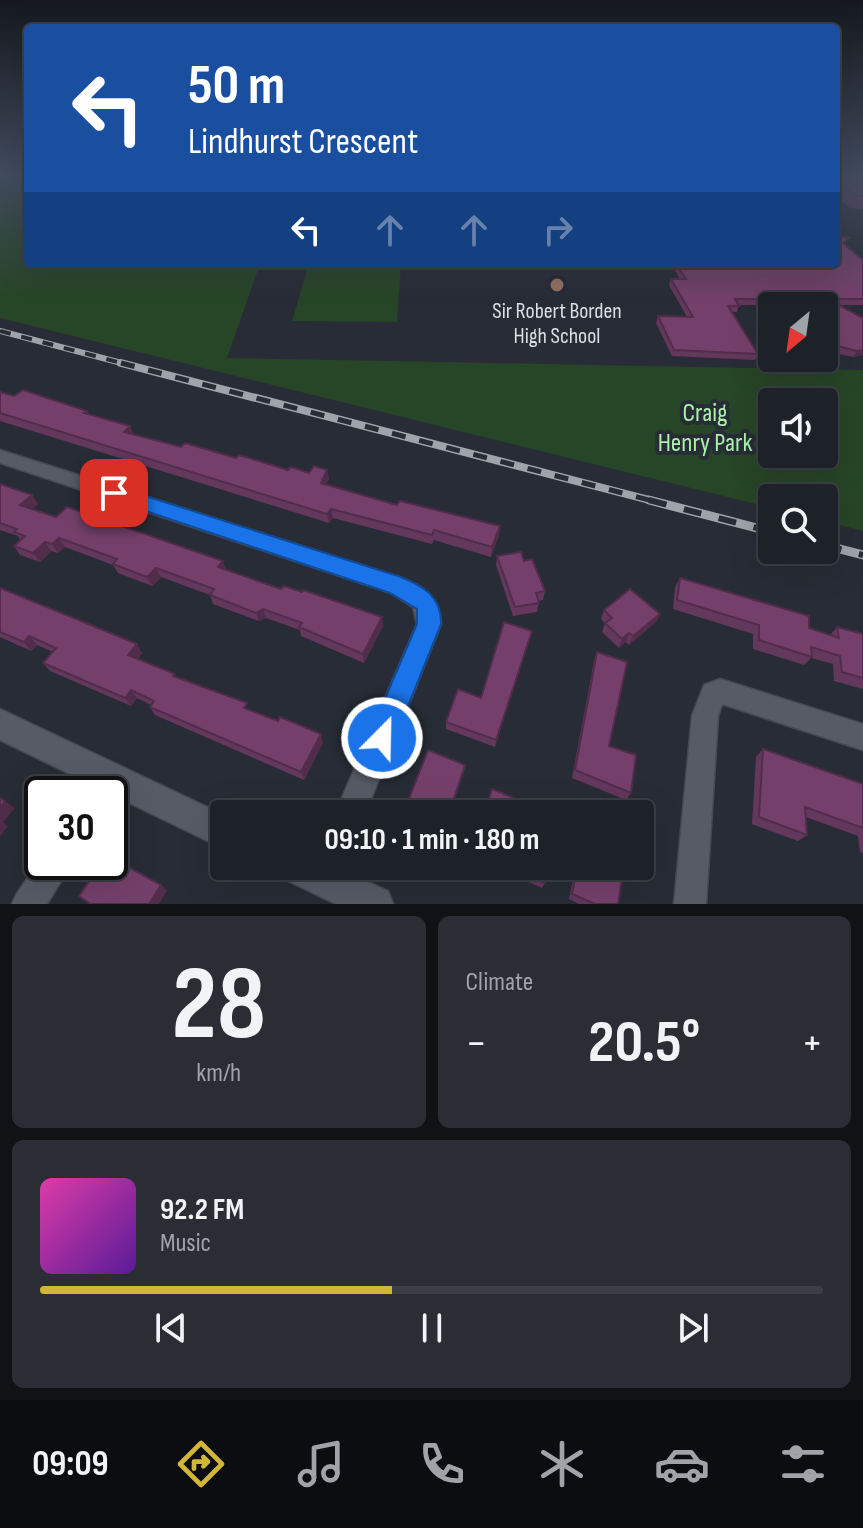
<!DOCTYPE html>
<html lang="en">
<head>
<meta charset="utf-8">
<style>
	body { margin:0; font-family:"Sofia Sans Condensed",sans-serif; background:#2a2e34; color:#f1f3f6; height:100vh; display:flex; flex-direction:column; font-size:30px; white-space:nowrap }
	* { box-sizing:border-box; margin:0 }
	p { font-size:26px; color:#a0a3a8 }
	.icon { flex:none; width:44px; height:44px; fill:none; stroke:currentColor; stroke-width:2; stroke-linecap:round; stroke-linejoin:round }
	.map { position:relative; height:904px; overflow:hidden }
	.details { display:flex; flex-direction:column; gap:12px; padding:12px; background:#101216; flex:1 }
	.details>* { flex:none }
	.banner { position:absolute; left:24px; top:24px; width:816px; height:244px; border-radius:8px; box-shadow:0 8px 32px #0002,0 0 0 2px #3b3e45; background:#1a4fa0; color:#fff; overflow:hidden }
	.needle { width:52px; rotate:209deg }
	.buttons { position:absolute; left:758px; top:292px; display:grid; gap:16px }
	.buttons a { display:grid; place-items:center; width:80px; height:80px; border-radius:8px; background:#1d2128; box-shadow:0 8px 32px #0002,0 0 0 2px #3b3e45; font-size:40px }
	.speed { position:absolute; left:24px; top:776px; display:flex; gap:16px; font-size:40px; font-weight:700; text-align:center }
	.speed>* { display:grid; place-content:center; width:104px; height:104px; border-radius:50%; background:#1d2128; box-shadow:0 8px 32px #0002,0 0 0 2px #3b3e45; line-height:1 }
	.speed .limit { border:4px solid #111; border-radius:12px; background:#fff; color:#111 }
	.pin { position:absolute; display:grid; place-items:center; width:68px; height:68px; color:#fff; margin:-34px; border-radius:16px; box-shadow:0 4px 12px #0006 }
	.me { position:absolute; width:88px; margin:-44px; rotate:23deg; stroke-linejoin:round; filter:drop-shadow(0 0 6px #0008) }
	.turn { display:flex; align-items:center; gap:28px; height:168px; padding:0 32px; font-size:36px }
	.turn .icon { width:104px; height:104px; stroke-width:2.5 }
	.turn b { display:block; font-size:56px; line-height:68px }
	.lanes { display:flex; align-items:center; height:76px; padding:0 32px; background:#0003; justify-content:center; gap:40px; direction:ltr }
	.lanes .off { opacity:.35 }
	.big { font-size:60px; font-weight:700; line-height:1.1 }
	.details .card { flex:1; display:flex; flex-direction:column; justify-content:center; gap:12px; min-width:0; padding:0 28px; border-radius:12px; background:#2a2e34 }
	.details .dial { align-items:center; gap:0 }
	.dial b { font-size:104px; line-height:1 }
	.song { display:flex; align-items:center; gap:24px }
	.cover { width:96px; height:96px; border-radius:12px; background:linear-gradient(135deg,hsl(320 70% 55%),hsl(270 70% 35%)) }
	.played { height:8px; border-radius:4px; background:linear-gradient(90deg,#d2b635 45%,#3b3e45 45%) }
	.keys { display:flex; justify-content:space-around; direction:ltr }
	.heat { display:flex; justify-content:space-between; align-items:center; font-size:44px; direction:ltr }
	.details .tiles { flex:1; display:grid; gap:12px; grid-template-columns:1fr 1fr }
	.card:last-child { grid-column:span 2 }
	.trip { position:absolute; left:210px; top:800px; width:444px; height:80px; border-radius:8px; background:#1d2128; box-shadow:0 8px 32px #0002,0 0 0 2px #3b3e45; font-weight:700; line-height:80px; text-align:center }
	.tabs { display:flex; height:128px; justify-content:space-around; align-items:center; background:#0c0d10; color:#a0a3a8 }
	.tabs .icon { width:56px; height:56px }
	.tabs .active { color:#d2b635 }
	.tabs b { font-size:36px; color:#f1f3f6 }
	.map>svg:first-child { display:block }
	.green { fill:#274527; fill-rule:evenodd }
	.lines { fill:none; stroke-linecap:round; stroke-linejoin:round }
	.minor-casing { stroke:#454951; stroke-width:3 }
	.tertiary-casing { stroke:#454951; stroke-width:3 }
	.minor { fill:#565b66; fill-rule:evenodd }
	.tertiary { fill:#565b66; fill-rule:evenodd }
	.rail-far2-casing { stroke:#9fa3ab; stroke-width:6 }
	.rail-far1-casing { stroke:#9fa3ab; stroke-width:8 }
	.rail-casing { stroke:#9fa3ab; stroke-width:9 }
	.rail-far2 { stroke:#272c36; stroke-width:4; stroke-dasharray:11; stroke-linecap:butt }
	.rail-far1 { stroke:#272c36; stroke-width:5; stroke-dasharray:14; stroke-linecap:butt }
	.rail { stroke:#272c36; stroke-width:6; stroke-dasharray:18; stroke-linecap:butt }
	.wall { fill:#64375c }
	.shaded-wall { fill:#512d4b }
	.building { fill:#74406b; stroke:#512d4b; stroke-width:2 }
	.route { fill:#1a73e8; stroke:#114b97; stroke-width:2 }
	.education-dot { fill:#8d6e63; stroke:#272c36; stroke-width:3 }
	.labels { text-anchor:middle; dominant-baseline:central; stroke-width:8; stroke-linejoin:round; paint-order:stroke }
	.far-poi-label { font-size:22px; fill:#dcdfe6; stroke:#272c36 }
	.park-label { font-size:26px; fill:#a9f2a8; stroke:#272c36 }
</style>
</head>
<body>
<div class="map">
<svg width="863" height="904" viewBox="0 0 863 904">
	<rect width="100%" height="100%" fill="#272c36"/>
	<g class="green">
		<path d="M0 173H28V264H260L227 358 863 370V531L824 521V498H772V508L0 318ZM772 402H824V454H772Z"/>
		<polygon points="309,264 401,264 397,322 292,321"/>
	</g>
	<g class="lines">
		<defs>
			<g id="minor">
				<path d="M0 450 398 577C422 585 440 597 441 624L365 814H335L417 624 413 607 391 593 0 463Z"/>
				<polygon points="720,679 863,724 863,750 722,704 718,716 706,904 674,904 692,716 704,685"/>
				<polygon points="42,858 42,862 73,862 47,904 12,904 17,893"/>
			</g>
			<g id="tertiary">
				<polygon points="0,709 224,815 224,849 0,740"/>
				<polygon points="277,866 333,866 388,891 393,904 336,904 282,878"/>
			</g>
		</defs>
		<use href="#minor" class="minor-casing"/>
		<use href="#tertiary" class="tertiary-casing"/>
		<use href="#minor" class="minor"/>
		<use href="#tertiary" class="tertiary"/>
		<defs>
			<polyline id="rail-far2" points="0,331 129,365"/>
			<polyline id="rail-far1" points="121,363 657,502"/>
			<g id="rail">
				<polyline points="649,500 772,532"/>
				<polyline points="824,545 863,555"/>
			</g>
		</defs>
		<use href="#rail-far2" class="rail-far2-casing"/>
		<use href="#rail-far1" class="rail-far1-casing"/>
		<use href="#rail" class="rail-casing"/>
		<use href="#rail-far2" class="rail-far2"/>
		<use href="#rail-far1" class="rail-far1"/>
		<use href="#rail" class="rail"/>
	</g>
	<g class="wall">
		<polygon points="836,173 863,173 863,209 850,208 836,194"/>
		<polygon points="845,245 863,260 863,305 839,305 863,355 853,357 824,351 824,306 739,305 737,312 732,312 758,354 755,360 672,356 656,323 658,316 687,317 669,285 671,279 680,279 671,264 836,264"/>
		<polygon points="0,392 14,396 87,411 89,415 133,434 181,447 236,458 329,479 326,484 397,505 500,526 499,535 491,557 434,540 432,544 333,518 329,523 0,421"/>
		<polygon points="0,484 32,495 38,504 32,509 226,570 383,626 364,663 301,636 300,630 266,618 259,621 213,604 210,595 161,577 152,586 118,573 113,565 65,547 58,553 51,551 40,562 20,555 14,546 20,540 18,536 0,530"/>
		<polygon points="497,556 524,561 545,591 543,600 539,601 537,612 513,616 496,565"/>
		<polygon points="680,578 830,635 837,627 863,634 863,689 834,681 833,664 811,658 804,665 753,649 753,634 673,609 675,587"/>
		<polygon points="0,588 142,653 138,659 177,678 323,742 304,780 155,715 150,707 151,705 137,698 131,706 50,671 43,663 53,652 37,645 31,651 0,637"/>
		<polygon points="604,610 660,614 656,622 629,645 626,642 619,648 602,632 605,623 601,619"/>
		<polygon points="532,631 495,747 446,729 446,722 481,698"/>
		<polygon points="597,652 609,746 631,793 626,800 572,778 594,661"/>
		<polygon points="763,749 863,784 863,853 860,852 858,836 806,817 807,835 798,841 752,824 756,757"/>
		<polygon points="493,866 548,866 545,883 542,888"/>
		<polygon points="575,866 624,866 618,904 579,904 569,899"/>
	</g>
	<g class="shaded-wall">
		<polygon points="863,350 863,355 853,357 857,351"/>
		<polygon points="130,426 134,436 124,432"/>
		<polygon points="327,470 329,479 322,492 321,483"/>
		<polygon points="32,495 38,504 27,514 20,505"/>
		<polygon points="331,509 333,518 329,523 327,514"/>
		<polygon points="500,526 499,535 491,557 492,547"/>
		<polygon points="59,538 65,547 58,553 52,544"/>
		<polygon points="45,542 51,551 40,562 33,553"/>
		<polygon points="223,561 226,570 218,567"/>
		<polygon points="156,568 161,577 152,586 147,577"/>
		<polygon points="263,609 266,618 259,621 256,613"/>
		<polygon points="660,614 656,622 629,645 633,636"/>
		<polygon points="382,617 383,626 364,663 363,654"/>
		<polygon points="532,631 530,639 495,747 496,740"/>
		<polygon points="629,633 626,642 619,648 622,639"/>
		<polygon points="29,636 37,645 31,651 24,642"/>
		<polygon points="137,644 142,653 134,663 128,655"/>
		<polygon points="131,690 137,698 131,706 125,698"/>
		<polygon points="321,734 323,742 304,780 301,772"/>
		<polygon points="465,765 464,772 450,814 449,814"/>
		<polygon points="5,801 15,808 3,822 8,826 0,836 0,808"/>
		<polygon points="161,885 167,891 159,904 149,904"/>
	</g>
	<g class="building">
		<polygon points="836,173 863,173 863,196 856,196 836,177"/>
		<polygon points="836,236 849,238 843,243 863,260 863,299 828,299 863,318 863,350 857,351 824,343 824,306 805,306 809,299 735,299 739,306 728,306 758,354 674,350 658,316 693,317 671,279 686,279 676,264 836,264"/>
		<polygon points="23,390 87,411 84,413 130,426 124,432 181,447 185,443 236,458 239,455 288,470 291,467 309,473 314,466 327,470 321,483 397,505 400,501 500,526 492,547 434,530 432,535 331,509 327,514 0,413 0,392 14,396"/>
		<polygon points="0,484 32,495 20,505 56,517 67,507 223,561 218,567 281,589 284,586 302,592 303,590 382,617 363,654 299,627 302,623 263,609 256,613 210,595 214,589 156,568 147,577 113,564 117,559 59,538 52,544 45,542 33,553 14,546 25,536 14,532 17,529 0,523"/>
		<polygon points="521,552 524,561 532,559 545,591 536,593 539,603 515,607 497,556"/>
		<polygon points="680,578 809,616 809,628 839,638 837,627 863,634 863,678 842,672 840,656 811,647 812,657 759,640 759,625 677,600"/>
		<polygon points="0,588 137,644 128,655 175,674 173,676 247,703 244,708 278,721 280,717 321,734 301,772 150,707 154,701 131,690 125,698 43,663 56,648 29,636 24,642 0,632"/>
		<polygon points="630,589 660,614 633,636 629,633 622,639 605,623 612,618 604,610"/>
		<polygon points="504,622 532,631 496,740 446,722 458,689 481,698"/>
		<polygon points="597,652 627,662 609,746 636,755 631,793 575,770"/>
		<polygon points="763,749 863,784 863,828 805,807 807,835 759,817"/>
		<polygon points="428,750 465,765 449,814 403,814"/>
		<polygon points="492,789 526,803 524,814 484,814"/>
		<polygon points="0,798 5,801 0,808"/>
		<polygon points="110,857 161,885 149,904 90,904 79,896 102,862 110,862"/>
		<polygon points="508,866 548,866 545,883"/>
		<polygon points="577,866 624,866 618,904 595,904 572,894"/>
	</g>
	<linearGradient id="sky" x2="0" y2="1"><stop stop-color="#15181e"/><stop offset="0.58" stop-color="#414b5d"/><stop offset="1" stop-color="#414b5d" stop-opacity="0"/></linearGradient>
	<rect width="863" height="299" fill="url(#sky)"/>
	<path class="route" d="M114 486 398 576C422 585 442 596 441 624L391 748 382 752 372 748 368 738 417 624V609L390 593 107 498 104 493Z"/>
	<circle class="education-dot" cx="557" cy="285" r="8"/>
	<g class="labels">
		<g class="far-poi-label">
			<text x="557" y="311">Sir Robert Borden<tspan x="557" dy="25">High School</tspan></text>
		</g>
		<g class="park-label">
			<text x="705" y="413">Craig<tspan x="705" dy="30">Henry Park</tspan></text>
		</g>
	</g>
</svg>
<div class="buttons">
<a><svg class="needle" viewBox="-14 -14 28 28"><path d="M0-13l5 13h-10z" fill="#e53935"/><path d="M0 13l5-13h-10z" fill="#a0a3a8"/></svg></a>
<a><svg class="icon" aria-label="sound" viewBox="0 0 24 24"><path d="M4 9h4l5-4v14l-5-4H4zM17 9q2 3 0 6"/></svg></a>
<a><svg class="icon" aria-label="search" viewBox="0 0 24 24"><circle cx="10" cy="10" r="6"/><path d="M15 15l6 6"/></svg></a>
</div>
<div class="speed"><div class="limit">30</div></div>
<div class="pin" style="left:114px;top:493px;background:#d93025"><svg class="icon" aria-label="arrive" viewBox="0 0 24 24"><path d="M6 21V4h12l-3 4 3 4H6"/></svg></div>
<svg class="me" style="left:382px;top:738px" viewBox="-20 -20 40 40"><circle r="17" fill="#1a73e8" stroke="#fff" stroke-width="3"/><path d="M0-11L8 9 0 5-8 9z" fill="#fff"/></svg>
<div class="trip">09:10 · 1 min · 180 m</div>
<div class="banner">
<div class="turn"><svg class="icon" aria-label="left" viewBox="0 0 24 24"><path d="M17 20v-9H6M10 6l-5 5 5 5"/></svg><div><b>50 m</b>Lindhurst Crescent</div></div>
<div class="lanes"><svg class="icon" aria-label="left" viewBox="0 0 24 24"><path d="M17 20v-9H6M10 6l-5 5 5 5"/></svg><svg class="icon off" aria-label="ahead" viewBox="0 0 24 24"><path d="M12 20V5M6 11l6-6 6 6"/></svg><svg class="icon off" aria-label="ahead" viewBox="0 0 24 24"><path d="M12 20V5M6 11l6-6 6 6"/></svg><svg class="icon off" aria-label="right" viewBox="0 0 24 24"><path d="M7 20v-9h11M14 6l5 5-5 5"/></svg></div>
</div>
</div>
<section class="details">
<div class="tiles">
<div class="card dial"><b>28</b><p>km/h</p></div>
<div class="card"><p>Climate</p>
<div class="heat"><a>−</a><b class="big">20.5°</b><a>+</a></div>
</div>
<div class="card">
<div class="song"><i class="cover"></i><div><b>92.2 FM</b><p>Music</p></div></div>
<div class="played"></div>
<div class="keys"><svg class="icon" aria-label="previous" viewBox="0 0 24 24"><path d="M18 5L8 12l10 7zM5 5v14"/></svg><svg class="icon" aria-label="pause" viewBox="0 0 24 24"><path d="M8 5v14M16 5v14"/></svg><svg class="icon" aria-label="next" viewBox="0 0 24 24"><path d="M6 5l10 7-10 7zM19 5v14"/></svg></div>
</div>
</div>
</section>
<nav class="tabs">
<b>09:09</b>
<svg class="icon active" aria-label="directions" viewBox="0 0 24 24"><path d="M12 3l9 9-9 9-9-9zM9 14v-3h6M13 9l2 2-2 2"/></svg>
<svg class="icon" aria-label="music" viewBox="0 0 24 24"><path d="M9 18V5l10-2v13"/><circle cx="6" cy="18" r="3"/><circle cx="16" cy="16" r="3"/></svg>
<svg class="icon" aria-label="phone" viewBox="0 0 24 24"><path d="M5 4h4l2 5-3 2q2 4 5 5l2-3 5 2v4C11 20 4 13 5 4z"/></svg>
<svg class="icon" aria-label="climate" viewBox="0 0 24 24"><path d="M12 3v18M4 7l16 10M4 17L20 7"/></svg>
<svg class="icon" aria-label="car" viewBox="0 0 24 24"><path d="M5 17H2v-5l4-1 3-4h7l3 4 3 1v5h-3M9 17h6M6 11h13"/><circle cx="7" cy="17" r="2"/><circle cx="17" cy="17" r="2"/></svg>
<svg class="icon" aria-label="filters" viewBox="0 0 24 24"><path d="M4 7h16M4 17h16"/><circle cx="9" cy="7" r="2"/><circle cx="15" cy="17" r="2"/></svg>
</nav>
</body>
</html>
